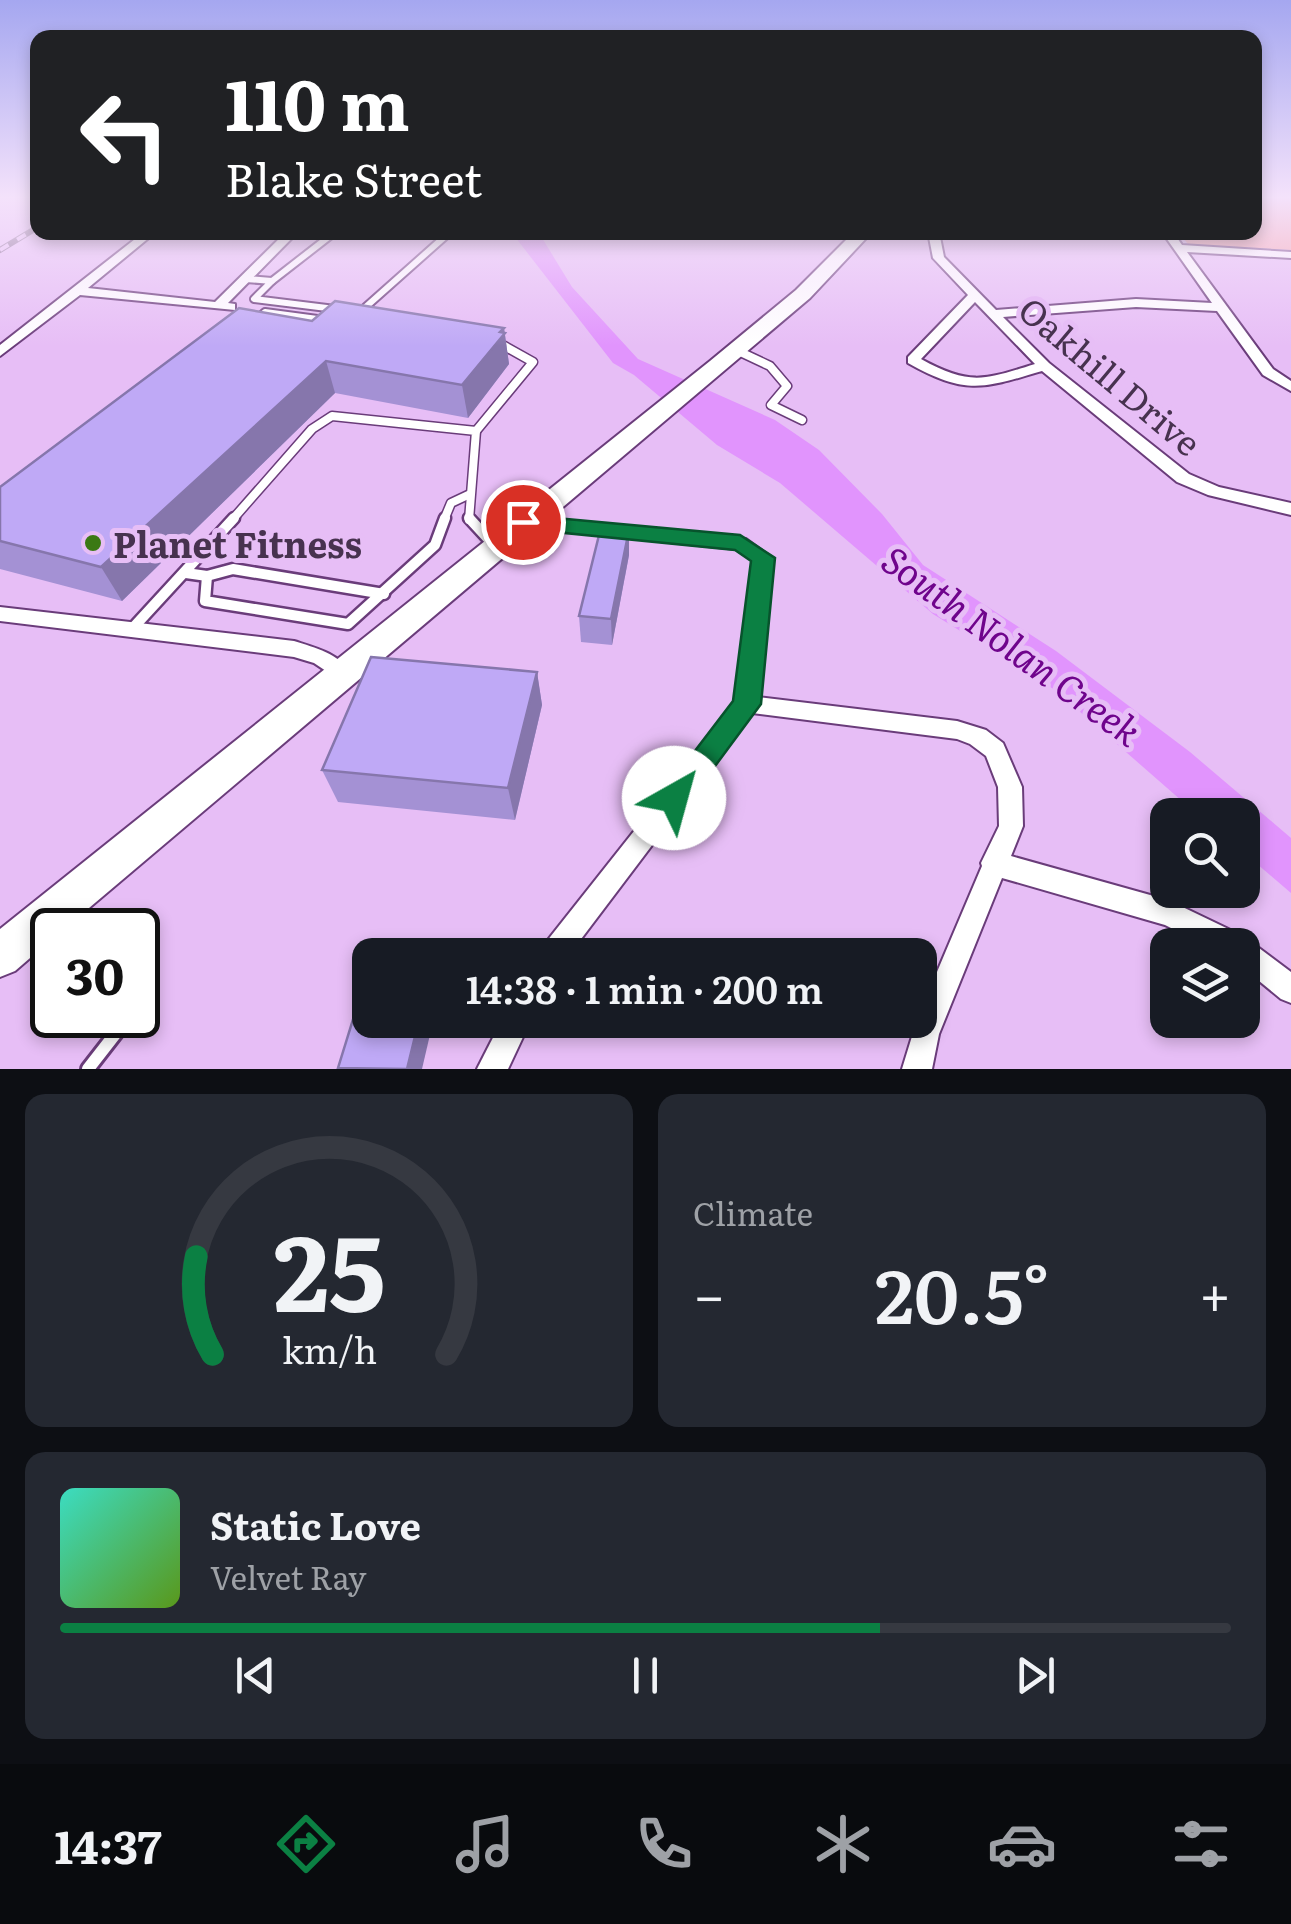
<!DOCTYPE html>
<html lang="en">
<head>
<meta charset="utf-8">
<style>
	body { margin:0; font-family:Literata,serif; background:#242831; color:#f1f3f6; height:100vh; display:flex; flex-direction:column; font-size:38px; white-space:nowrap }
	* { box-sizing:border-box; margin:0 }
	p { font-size:32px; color:#9ea1a6 }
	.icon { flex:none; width:55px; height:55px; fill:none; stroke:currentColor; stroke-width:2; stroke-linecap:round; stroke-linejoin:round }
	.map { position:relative; height:1069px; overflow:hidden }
	.side { display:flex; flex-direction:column; gap:25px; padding:25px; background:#0d0f14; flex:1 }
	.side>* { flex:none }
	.guide { position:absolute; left:30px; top:30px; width:1232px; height:210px; border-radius:20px; box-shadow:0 5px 15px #0003; background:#202124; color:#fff; overflow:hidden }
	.buttons { position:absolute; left:1150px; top:798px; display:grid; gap:20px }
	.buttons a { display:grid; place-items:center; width:110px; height:110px; border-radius:20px; background:#171b24; box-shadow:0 5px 15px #0003; font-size:50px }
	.speed { position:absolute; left:30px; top:908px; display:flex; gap:20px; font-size:50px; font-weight:700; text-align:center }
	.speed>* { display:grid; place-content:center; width:130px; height:130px; border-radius:50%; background:#171b24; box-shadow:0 5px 15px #0003; line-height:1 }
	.speed .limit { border:5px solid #111; border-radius:15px; background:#fff; color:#111 }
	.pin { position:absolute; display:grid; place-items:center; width:85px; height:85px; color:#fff; margin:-42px; border:5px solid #fff; border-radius:50%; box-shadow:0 2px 10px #0007 }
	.me { position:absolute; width:110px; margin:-55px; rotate:38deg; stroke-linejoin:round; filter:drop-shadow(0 0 8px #0008) }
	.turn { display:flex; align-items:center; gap:35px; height:210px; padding:0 30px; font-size:45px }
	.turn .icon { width:130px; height:130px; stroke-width:2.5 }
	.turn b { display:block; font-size:70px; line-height:85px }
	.big { font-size:75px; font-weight:600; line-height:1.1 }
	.side .card { flex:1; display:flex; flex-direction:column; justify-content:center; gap:15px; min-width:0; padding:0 35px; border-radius:20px; background:#242831 }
	.side .dial { align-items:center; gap:0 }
	.dial svg { height:260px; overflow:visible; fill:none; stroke:#363941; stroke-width:7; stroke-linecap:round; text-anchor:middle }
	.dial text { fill:#f1f3f6; stroke:none }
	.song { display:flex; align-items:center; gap:30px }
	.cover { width:120px; height:120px; border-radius:15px; background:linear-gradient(135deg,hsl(170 70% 55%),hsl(90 70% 35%)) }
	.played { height:10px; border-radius:5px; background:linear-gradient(90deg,#0b8043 70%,#363941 70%) }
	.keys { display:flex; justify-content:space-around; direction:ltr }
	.heat { display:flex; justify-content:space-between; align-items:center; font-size:55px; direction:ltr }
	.side .tiles { flex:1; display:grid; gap:25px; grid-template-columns:1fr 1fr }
	.card:last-child { grid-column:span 2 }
	.trip { position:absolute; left:352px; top:938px; width:585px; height:100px; border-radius:20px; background:#171b24; box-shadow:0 5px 15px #0003; font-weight:600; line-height:100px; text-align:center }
	.menu { display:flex; height:160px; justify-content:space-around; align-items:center; background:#090b0e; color:#9ea1a6 }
	.menu .icon { width:70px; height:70px }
	.menu .on { color:#0b8043 }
	.menu b { font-size:45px; color:#f1f3f6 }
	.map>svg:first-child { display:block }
	.green { fill:#f8a3a7 }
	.water { fill:#e194fd }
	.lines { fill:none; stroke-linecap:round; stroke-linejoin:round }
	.service-far3-casing { stroke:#6a3c7a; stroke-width:10 }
	.service-far2-casing { stroke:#6a3c7a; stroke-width:11 }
	.service-far1-casing { stroke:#6a3c7a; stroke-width:15 }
	.service-casing { stroke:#6a3c7a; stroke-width:18 }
	.minor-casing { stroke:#6a3c7a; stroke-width:4 }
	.primary-casing { stroke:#6a3c7a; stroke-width:4 }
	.service-far3 { stroke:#fff; stroke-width:6 }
	.service-far2 { stroke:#fff; stroke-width:8 }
	.service-far1 { stroke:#fff; stroke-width:10 }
	.service { stroke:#fff; stroke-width:12 }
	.minor { fill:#fff; fill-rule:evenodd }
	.primary { fill:#fff; fill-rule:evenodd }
	.rail-casing { stroke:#7b6086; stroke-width:6 }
	.rail { stroke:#e7bef6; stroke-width:4; stroke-dasharray:10; stroke-linecap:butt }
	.wall { fill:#a491d4 }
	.shaded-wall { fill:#8676ac }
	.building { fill:#bfa9f6; stroke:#8676ac; stroke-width:2.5 }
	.route { fill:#0b8043; stroke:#07532c; stroke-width:2.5 }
	.poi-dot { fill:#3b7914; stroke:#e7bef6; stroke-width:4 }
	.labels { text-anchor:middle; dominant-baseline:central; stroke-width:10; stroke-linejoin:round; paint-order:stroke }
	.street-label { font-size:35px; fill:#47324f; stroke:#e7bef6 }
	.poi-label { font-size:35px; font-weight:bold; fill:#47324f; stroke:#e7bef6; text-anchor:start }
	.water-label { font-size:38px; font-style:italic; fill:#6f048c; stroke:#e7bef6 }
</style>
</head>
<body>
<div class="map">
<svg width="1291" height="1069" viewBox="0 0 1291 1069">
	<rect width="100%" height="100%" fill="#e7bef6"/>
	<polygon class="green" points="1255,197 1291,197 1291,250 1188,244 1179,233 1255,232"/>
	<polygon class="water" points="512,233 539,233 572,287 638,359 775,420 819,450 882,514 923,565 1056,651 1190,752 1291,838 1291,893 1243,852 1242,815 1198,815 1055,690 933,614 780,483 717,445 634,375 613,363"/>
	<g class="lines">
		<defs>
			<g id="service-far3">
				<polyline points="246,279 272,281 254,299 335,309"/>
				<polyline points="272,281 335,232"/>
				<polyline points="360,312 450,232"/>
				<polyline points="258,318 265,312 325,320"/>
			</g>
			<g id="service-far2">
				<polyline points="736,350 770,366 787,386 771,405 802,420"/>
				<polyline points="476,431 533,362 499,343"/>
				<polyline points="232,520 312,429 332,416 476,431 469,520"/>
				<polyline points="444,520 451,503 468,495"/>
			</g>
			<g id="service-far1">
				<polyline points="469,518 493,544"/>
				<polyline points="186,573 207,576 233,569 384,594"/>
				<polyline points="207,576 205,601 348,624 435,545 445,518"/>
				<polyline points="131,630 234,518"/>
			</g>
			<g id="service">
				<polyline points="138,967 150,975 148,992 138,1005"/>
				<polyline points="88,1069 130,1015"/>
			</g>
			<g id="minor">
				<polygon points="144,232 156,232 88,288 215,302 286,232 298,232 228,303 235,304 235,310 80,295 0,356 0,345"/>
				<path d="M928 232H939L944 257 996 310 1136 299 1212 303 1162 232H1173L1182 245 1291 252V258L1187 252 1273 369 1291 381V391L1263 375 1217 311 1136 307 1003 317 1049 363 1189 474 1219 487 1291 503V515L1208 495 1177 482 1042 371C982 389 965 395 908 363V357L968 295 933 258ZM975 302 1035 364C984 380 970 386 921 359Z"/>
				<polygon points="523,516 746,539 772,558 758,697 957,721 986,730 1003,743 1022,787 1023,826 1011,856 1168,900 1243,936 1291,972 1291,1003 1281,999 1242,967 1242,945 1205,945 1165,925 1002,878 939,1034 932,1069 902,1069 917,1020 920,1020 920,1012 982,866 981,863 999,826 998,787 986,756 970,744 957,739 752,713 569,955 539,955 543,946 737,701 754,561 736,549 517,526 514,522 517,518"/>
				<path d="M0 607 294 641C316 648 338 653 351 673L348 679 341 681 314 663 294 657 0 621Z"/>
				<polygon points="502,1020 531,1020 508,1069 477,1069"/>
			</g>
			<polygon id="primary" points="854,232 872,232 810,298 63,930 52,930 52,939 15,971 0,977 0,929 710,361 796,290"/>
		</defs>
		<use href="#service-far3" class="service-far3-casing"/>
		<use href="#service-far2" class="service-far2-casing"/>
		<use href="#service-far1" class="service-far1-casing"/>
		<use href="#service" class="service-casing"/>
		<use href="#minor" class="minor-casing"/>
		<use href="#primary" class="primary-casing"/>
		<use href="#service-far3" class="service-far3"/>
		<use href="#service-far2" class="service-far2"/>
		<use href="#service-far1" class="service-far1"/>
		<use href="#service" class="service"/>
		<use href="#minor" class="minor"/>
		<use href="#primary" class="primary"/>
		<defs>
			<polyline id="rail" points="0,250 38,227"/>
		</defs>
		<use href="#rail" class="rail-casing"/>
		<use href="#rail" class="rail"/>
	</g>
	<g class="wall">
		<polygon points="312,321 504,328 509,364 468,418 335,393 122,601 0,569 0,487"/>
		<polygon points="629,530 629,555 612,645 581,642 579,616"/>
		<polygon points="537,672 542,705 515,820 338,802 322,770"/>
	</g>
	<g class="shaded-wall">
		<polygon points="504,328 509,364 468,418 462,385"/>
		<polygon points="326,361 335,393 122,601 101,567"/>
		<polygon points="629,530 629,555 612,645 611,619"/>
		<polygon points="537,672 542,705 515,820 508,788"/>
		<polygon points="419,1020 429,1020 432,1026 422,1069 407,1069"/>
	</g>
	<g class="building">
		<polygon points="335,301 504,328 500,332 505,333 462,385 326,361 101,567 0,541 0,487 239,308 312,321"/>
		<polygon points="601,527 629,530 611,619 579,616"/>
		<polygon points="371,657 537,672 508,788 322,770"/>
		<polygon points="359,1000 370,1001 370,1020 419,1020 407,1069 338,1068"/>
	</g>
	<linearGradient id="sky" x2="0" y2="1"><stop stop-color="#a5a7f0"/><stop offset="0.57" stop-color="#f4e2fb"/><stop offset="1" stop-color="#f4e2fb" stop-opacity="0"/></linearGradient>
	<rect width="1291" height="346" fill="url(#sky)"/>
	<polygon class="route" points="523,515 740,535 775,558 761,704 684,808 674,812 663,808 659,798 733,701 751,561 735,550 515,528 515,517"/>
	<circle class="poi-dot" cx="93" cy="543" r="10"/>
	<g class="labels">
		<g class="street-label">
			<text transform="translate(1111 375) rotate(40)">Oakhill Drive</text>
		</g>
		<g class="poi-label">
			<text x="113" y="543">Planet Fitness</text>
		</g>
		<g class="water-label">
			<text transform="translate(1013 644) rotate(36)">South Nolan Creek</text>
		</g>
	</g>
</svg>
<div class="buttons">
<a><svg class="icon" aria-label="search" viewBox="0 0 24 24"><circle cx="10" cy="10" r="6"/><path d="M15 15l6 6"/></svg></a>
<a><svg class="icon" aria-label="layers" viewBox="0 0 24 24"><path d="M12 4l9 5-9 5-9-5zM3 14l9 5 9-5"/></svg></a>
</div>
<div class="speed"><div class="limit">30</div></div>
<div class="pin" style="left:523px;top:522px;background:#d93025"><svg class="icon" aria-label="arrive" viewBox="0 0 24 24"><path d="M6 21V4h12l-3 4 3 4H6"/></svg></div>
<svg class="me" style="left:674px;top:798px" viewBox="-20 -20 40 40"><circle r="19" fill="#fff"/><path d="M0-13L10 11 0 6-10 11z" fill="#0b8043"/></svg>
<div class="trip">14:38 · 1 min · 200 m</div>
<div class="guide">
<div class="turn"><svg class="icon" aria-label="left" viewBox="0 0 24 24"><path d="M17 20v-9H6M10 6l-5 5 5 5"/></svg><div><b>110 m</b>Blake Street</div></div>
</div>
</div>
<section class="side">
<div class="tiles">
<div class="card dial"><svg viewBox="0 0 100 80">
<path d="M14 69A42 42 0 1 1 86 69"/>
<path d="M14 69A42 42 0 0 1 9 39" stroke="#0b8043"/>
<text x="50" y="56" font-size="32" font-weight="700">25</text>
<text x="50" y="72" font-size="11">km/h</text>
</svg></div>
<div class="card"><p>Climate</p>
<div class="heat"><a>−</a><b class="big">20.5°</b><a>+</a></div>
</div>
<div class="card">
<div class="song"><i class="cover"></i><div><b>Static Love</b><p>Velvet Ray</p></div></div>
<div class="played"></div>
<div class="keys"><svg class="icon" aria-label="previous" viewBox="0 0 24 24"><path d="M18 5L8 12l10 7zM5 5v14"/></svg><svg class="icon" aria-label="pause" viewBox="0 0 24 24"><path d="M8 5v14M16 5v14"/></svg><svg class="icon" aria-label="next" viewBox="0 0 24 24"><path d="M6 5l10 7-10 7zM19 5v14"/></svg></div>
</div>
</div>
</section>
<nav class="menu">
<b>14:37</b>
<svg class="icon on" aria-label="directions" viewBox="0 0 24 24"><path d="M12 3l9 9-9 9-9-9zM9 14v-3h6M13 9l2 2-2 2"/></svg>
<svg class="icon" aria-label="music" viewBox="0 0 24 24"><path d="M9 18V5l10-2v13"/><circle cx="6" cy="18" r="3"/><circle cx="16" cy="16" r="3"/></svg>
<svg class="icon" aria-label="phone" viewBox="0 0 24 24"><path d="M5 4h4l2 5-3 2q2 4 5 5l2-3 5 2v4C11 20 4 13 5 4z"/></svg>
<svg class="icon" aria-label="climate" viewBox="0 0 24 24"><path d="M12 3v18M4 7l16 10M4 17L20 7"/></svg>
<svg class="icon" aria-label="car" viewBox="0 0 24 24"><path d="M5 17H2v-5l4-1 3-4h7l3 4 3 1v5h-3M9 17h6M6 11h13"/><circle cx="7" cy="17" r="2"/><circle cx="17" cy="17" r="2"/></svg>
<svg class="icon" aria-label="filters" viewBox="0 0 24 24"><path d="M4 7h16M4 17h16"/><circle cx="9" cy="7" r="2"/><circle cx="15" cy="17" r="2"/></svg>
</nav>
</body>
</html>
